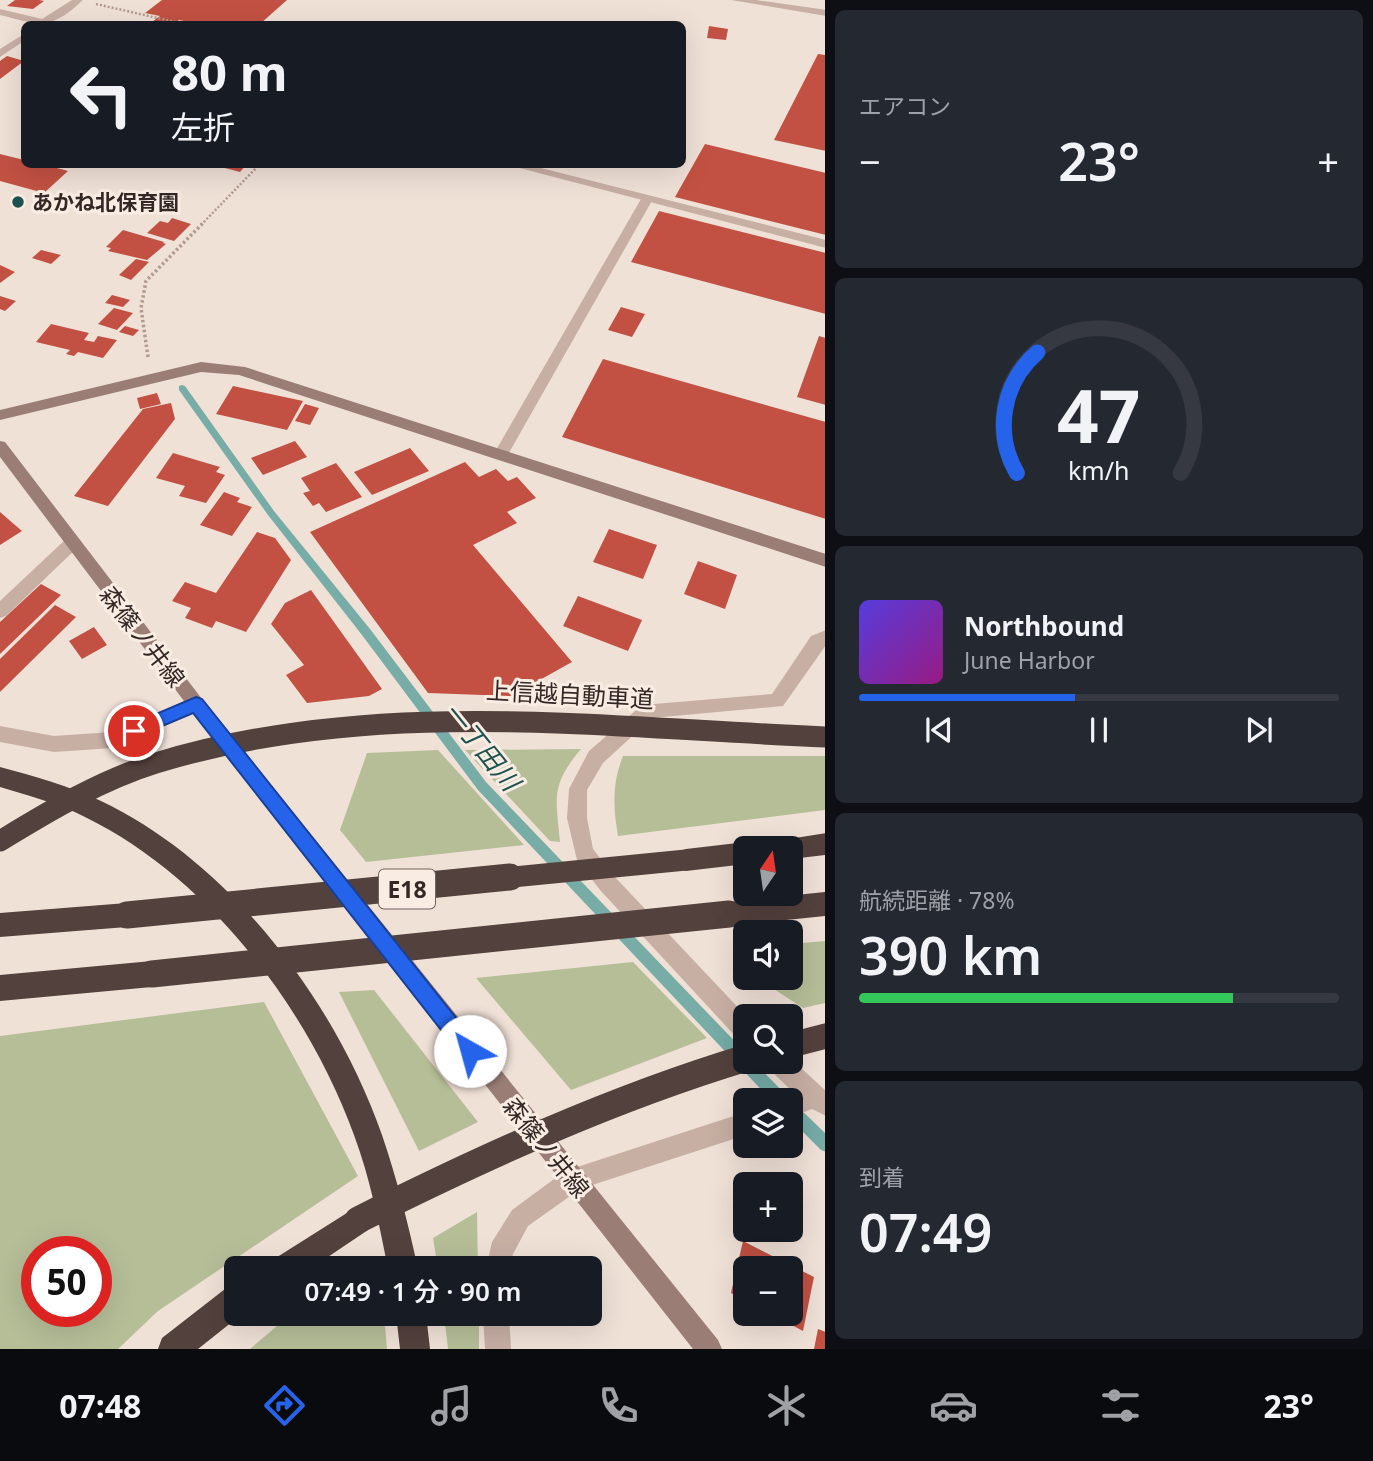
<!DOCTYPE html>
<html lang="ja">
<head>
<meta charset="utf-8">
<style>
	body { margin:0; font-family:"Noto Sans","Noto Sans JP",sans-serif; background:#242831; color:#f1f3f6; height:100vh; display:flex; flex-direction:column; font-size:26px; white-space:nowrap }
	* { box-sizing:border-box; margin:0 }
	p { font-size:23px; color:#9ea1a6 }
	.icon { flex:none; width:38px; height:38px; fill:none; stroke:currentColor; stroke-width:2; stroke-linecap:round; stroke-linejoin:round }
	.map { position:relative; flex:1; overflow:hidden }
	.details { display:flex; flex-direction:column; gap:10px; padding:10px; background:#0d0f14; width:548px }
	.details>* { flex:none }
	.banner { position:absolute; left:21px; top:21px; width:665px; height:147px; border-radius:10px; box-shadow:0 7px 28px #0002; background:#171b24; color:#f1f3f6; overflow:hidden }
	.needle { width:46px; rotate:13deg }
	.fabs { position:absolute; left:733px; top:836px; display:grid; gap:14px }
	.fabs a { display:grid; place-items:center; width:70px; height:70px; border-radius:10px; background:#171b24; box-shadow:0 7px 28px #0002; font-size:35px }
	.speed { position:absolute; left:21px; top:1236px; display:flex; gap:14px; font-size:35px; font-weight:700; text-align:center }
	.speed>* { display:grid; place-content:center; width:91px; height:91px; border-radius:50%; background:#171b24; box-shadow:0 7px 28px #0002; line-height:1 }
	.speed .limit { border:10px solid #d22; background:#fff; color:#111 }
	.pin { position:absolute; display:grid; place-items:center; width:60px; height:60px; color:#fff; margin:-30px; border:4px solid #fff; border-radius:50%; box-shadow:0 2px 7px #0007 }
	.me { position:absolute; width:77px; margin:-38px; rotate:322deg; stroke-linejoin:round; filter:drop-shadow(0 0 5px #0008) }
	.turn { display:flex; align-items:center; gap:24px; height:147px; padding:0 35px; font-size:32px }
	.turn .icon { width:91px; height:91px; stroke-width:2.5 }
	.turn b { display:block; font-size:49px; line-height:60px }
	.big { font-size:52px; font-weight:600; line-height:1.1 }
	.details .card { flex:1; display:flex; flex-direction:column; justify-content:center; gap:10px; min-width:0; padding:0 24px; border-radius:10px; background:#242831 }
	.details .dial { align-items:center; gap:0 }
	.dial svg { height:182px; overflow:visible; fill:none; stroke:#363941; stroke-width:7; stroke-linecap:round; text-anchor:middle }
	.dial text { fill:#f1f3f6; stroke:none }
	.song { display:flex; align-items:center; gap:21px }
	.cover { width:84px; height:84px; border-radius:10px; background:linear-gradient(135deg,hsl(250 70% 55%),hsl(310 70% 35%)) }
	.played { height:7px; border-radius:4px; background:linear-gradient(90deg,#2563eb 45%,#363941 45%) }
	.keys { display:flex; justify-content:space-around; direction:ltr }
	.heat { display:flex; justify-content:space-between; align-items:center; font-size:38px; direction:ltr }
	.charge { height:10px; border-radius:5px; background:linear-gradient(90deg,#34c759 78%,#363941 0) }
	.trip { position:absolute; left:224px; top:1256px; width:378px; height:70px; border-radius:10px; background:#171b24; box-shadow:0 7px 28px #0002; font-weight:600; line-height:70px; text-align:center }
	.menu { display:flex; height:112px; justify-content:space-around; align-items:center; background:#090b0e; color:#9ea1a6 }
	.menu .icon { width:49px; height:49px }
	.menu .active { color:#2563eb }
	.menu b { font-size:32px; color:#f1f3f6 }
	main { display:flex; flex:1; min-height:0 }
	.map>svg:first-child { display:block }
	.green { fill:#b6be98; fill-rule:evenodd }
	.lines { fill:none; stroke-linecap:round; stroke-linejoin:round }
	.stream { fill:#77aca7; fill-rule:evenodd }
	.building { fill:#c25143 }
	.path-far1 { stroke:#b3998e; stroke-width:2.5; stroke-dasharray:2 2; stroke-linecap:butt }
	.path { stroke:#b3998e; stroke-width:3.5; stroke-dasharray:2.5 2.5; stroke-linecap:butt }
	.lane { fill:#c7afa4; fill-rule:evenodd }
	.street { fill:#c7afa4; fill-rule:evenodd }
	.secondary { fill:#9a7e76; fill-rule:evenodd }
	.highway { fill:#53413d; fill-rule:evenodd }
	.highway-bridge-far1 { stroke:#53413d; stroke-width:21 }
	.highway-bridge { stroke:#53413d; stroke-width:27 }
	.route { fill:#2563eb; stroke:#184099; stroke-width:2 }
	.poi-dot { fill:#1d524f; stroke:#f8ece3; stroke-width:2.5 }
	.labels { text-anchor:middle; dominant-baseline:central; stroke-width:6; stroke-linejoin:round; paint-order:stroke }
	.far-poi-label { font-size:21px; font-weight:bold; fill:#332825; stroke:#f8ece3; text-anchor:start }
	.shield { fill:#f8ece3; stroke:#6e635e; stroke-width:2 }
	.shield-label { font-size:23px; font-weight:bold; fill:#332825 }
	.street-label { font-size:24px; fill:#332825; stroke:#f8ece3 }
	.water-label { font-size:26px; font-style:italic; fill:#1d524f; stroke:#f8ece3 }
</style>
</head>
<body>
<main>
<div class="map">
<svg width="826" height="1349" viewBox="0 0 826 1349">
	<rect width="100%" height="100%" fill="#f0e1d7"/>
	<g class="green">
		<path d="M581 749C550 786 556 797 560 842L550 841 465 750Z"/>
		<polygon points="438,750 524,845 366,862 340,830 367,753"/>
		<path d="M623 756H825V810L618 836C613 806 612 784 623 756Z"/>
		<polygon points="825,941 825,1003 803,1008 757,978 791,978 791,944"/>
		<polygon points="633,962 707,1038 571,1090 476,978"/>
		<polygon points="374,990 478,1122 419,1151 339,992"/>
		<path d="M264 1002 358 1176 158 1311 118 1349H0V1036ZM37 1251H96V1311H37Z"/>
		<polygon points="477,1212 478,1269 438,1269 433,1238"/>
		<polygon points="291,1314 384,1314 387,1349 250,1349"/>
		<polygon points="444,1314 479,1314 479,1349 448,1349"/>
	</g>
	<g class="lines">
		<g class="stream">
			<polygon points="182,385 185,386 274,511 370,629 486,782 746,1053 746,1062 754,1062 787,1096 789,1101 772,1101 478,790 362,635 268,515 179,390 179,386"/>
			<polygon points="791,1103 796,1105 826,1134 826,1152 821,1150 791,1120"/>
		</g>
	</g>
	<g class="building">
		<polygon points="15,0 39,0 44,1 33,9 7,6"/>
		<polygon points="162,0 287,0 260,24 198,24 179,20 174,24 149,24 160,16 145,13"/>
		<polygon points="709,26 728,29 726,40 707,38"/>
		<polygon points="818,54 826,55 826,151 774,140"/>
		<polygon points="7,56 24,61 0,79 0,61"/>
		<polygon points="705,144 826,173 826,235 675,197"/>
		<polygon points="0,154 24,160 24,164 42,164 68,171 44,193 0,181"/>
		<polygon points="224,164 247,164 240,172 221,167"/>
		<polygon points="659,211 826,253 826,314 631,262"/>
		<polygon points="172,218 191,224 174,241 147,233 160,221 168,223"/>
		<polygon points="123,230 164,242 163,243 166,244 147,260 108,251 111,248 106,247"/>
		<polygon points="41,250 61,255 51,264 32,258"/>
		<polygon points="136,259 149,262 131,280 119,275"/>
		<polygon points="0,265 15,272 0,283"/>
		<polygon points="112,295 130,300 123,307 105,303"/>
		<polygon points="0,296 16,301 5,311 0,309"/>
		<polygon points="621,307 645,314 632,337 608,330"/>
		<polygon points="114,308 133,313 117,330 98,324"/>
		<polygon points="51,324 89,333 84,340 94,342 98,336 117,340 103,358 78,352 74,356 66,354 70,350 36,342"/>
		<polygon points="125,326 139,330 133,336 119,332"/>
		<polygon points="819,336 826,338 826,405 797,397"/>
		<polygon points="603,359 826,422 826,519 562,437"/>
		<polygon points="233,386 303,401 287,430 216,414"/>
		<polygon points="157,393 161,404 140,409 137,398"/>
		<polygon points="171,403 175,419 108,506 74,496 143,409"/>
		<polygon points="305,404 319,408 310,425 295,421"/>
		<polygon points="295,441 307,457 263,475 251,458"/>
		<polygon points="410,448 429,471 372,495 354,472"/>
		<polygon points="173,453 220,467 216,472 225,475 206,503 179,496 185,486 156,478"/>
		<polygon points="465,462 479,477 496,469 508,481 517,477 536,498 507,512 517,523 473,545 572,662 511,696 428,693 310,532"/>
		<polygon points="336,463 362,497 326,512 319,503 313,506 303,493 310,491 301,478"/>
		<polygon points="224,492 240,498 237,502 252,507 232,536 200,525"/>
		<polygon points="0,512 22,531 0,545"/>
		<polygon points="609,529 657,545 643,579 593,562"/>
		<polygon points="257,532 275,538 291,560 246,632 216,621 212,628 185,618 191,608 172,601 185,582 216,593"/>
		<polygon points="698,561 737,575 725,609 684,594"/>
		<polygon points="41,584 61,595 0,654 0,622"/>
		<polygon points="311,590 382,689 369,696 307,703 286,675 304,665 271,624 285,603"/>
		<polygon points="578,596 642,620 628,651 563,626"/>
		<polygon points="55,605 76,617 0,692 0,659"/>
		<polygon points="94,627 107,645 82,659 69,641"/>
		<polygon points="743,1241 814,1277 803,1331 771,1314 791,1314 791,1269 746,1269 746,1301 731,1293"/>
		<polygon points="818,1329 826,1332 826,1349 814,1349"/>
	</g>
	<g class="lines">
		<g class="path-far1">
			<polyline points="96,4 184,24"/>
			<polyline points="201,225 260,164"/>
		</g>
		<polyline class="path" points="148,357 141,308 146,281 203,223"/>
		<g class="lane">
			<polygon points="647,195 653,199 506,458 496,458 494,454 496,450 641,199"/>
			<polygon points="72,537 78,539 80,543 78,547 6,616 0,618 0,601 66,539"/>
		</g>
		<g class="street">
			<path d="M72 0H83C50 31 40 25 0 15V9L42 19Z"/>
			<polygon points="731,0 756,0 826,10 826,16"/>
			<polygon points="24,34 24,41 0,57 0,49"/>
			<polygon points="504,164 525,164 826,240 826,248"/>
			<polygon points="826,630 826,645 783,706 652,718 603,763 587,790 587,818 593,849 614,876 747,1017 746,1042 738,1039 600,890 577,860 567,818 569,789 589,751 642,705 772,694 811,636"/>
			<polygon points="196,696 202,699 205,704 202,709 113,748 54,752 0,742 0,726 54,736 112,732"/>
			<polygon points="791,1059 826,1091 826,1116 812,1109 791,1117 791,1101 782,1101 794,1093 770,1070 767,1062 791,1062"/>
			<polygon points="746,1112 746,1135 580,1189 528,1226 513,1254 510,1269 486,1269 492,1242 512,1210 565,1171"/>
			<polygon points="483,1314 509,1314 511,1349 485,1349"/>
		</g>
		<g class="secondary">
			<polygon points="201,362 245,367 826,554 826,567 239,375 201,372 0,420 0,410"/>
			<polygon points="0,441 5,442 202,699 718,1340 722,1349 693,1349 190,709 0,457"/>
		</g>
		<g class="highway">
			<path d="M0 767C34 776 69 786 101 801 231 863 335 1001 382 1135 397 1179 408 1223 418 1269H388C379 1223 370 1178 354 1135 308 1008 208 877 85 817 58 803 29 796 0 787Z"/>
			<polygon points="826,833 826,855 791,859 791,849 772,849 776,841"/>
			<polygon points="746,842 756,849 746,849 746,864 686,871 678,868 674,860 678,852 686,849"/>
			<polygon points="826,892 826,916 729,926 720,923 717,914 720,905 729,902"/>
			<polygon points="127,903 136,906 139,915 136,924 127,927 0,937 0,913"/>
			<polygon points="152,961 161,965 165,974 161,983 152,987 0,1001 0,975"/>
			<polygon points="826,1023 826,1049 791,1058 791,1032"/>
			<polygon points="358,1206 368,1210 372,1220 368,1230 310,1269 269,1269 274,1259"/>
			<polygon points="236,1285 236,1314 242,1314 198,1349 158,1349 162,1338 225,1289"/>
			<polygon points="396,1314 426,1314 430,1349 400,1349"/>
		</g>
		<g class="highway-bridge-far1">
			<path d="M0 841C49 811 101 780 156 763 374 696 603 728 826 737"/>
			<polyline points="493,879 686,860"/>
		</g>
		<g class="highway-bridge">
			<polyline points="127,915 510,877"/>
			<polyline points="152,974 729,914"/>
			<path d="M358 1220C484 1157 611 1099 746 1058"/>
		</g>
	</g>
	<polygon class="route" points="196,697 202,699 477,1044 480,1051 477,1058 470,1061 463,1058 193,713 134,738 128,736 126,731 128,726"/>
	<circle class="poi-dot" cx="18" cy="202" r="7"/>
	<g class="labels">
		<g class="far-poi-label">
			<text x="32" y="202">あかね北保育園</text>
		</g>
		<rect class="shield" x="379" y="869.5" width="56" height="39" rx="5"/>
		<g class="shield-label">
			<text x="407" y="889">E18</text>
		</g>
		<g class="street-label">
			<text transform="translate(143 636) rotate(52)">森篠ノ井線</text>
			<text transform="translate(570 694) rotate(3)">上信越自動車道</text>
			<text transform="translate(547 1147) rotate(51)">森篠ノ井線</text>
		</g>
		<g class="water-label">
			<text transform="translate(482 746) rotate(51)">一丁田川</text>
		</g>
	</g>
</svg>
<div class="fabs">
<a><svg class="needle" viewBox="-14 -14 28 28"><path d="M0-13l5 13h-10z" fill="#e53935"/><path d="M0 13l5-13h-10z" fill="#9ea1a6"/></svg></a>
<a><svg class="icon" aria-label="sound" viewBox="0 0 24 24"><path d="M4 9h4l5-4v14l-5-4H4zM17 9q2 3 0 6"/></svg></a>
<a><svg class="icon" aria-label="search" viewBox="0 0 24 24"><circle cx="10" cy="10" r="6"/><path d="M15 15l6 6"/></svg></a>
<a><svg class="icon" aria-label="layers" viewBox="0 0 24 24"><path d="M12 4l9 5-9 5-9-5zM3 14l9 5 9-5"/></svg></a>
<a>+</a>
<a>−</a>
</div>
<div class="speed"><div class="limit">50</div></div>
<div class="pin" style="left:134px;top:731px;background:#d93025"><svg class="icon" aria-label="arrive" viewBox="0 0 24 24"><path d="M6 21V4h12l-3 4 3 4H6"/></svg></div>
<svg class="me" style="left:470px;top:1051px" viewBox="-20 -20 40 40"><circle r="19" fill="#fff"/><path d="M0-13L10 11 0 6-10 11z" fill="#2563eb"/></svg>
<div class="trip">07:49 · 1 分 · 90 m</div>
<div class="banner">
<div class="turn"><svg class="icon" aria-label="left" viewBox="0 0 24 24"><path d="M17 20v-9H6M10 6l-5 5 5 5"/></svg><div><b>80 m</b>左折</div></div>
</div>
</div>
<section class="details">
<div class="card"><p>エアコン</p>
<div class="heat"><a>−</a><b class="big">23°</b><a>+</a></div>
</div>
<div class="card dial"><svg viewBox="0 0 100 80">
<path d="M14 69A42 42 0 1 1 86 69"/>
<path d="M14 69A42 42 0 0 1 23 16" stroke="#2563eb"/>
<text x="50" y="56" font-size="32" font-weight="700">47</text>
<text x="50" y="72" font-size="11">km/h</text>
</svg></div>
<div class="card">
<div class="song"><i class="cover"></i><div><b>Northbound</b><p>June Harbor</p></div></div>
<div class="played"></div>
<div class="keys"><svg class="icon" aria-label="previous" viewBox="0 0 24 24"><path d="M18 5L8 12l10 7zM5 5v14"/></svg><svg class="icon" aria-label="pause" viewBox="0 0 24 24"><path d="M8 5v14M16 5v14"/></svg><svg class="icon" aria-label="next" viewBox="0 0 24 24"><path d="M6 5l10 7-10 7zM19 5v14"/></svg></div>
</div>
<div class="card"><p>航続距離 · 78%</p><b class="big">390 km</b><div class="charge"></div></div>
<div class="card"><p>到着</p><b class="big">07:49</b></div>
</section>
</main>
<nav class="menu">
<b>07:48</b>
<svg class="icon active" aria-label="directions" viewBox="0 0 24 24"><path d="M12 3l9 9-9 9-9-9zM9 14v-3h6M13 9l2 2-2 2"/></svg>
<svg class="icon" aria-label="music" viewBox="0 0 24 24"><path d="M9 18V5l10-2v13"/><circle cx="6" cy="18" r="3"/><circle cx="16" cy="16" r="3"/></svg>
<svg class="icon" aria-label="phone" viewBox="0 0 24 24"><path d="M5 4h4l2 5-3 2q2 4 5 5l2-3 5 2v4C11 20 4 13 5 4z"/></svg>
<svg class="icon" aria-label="climate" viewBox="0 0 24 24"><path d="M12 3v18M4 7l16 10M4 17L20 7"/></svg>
<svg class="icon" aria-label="car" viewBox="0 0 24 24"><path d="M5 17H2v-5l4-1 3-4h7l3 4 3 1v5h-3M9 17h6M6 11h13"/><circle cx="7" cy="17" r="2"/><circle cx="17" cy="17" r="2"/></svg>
<svg class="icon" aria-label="filters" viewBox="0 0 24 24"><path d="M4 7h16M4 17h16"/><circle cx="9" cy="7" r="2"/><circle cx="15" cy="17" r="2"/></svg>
<b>23°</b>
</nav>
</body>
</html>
